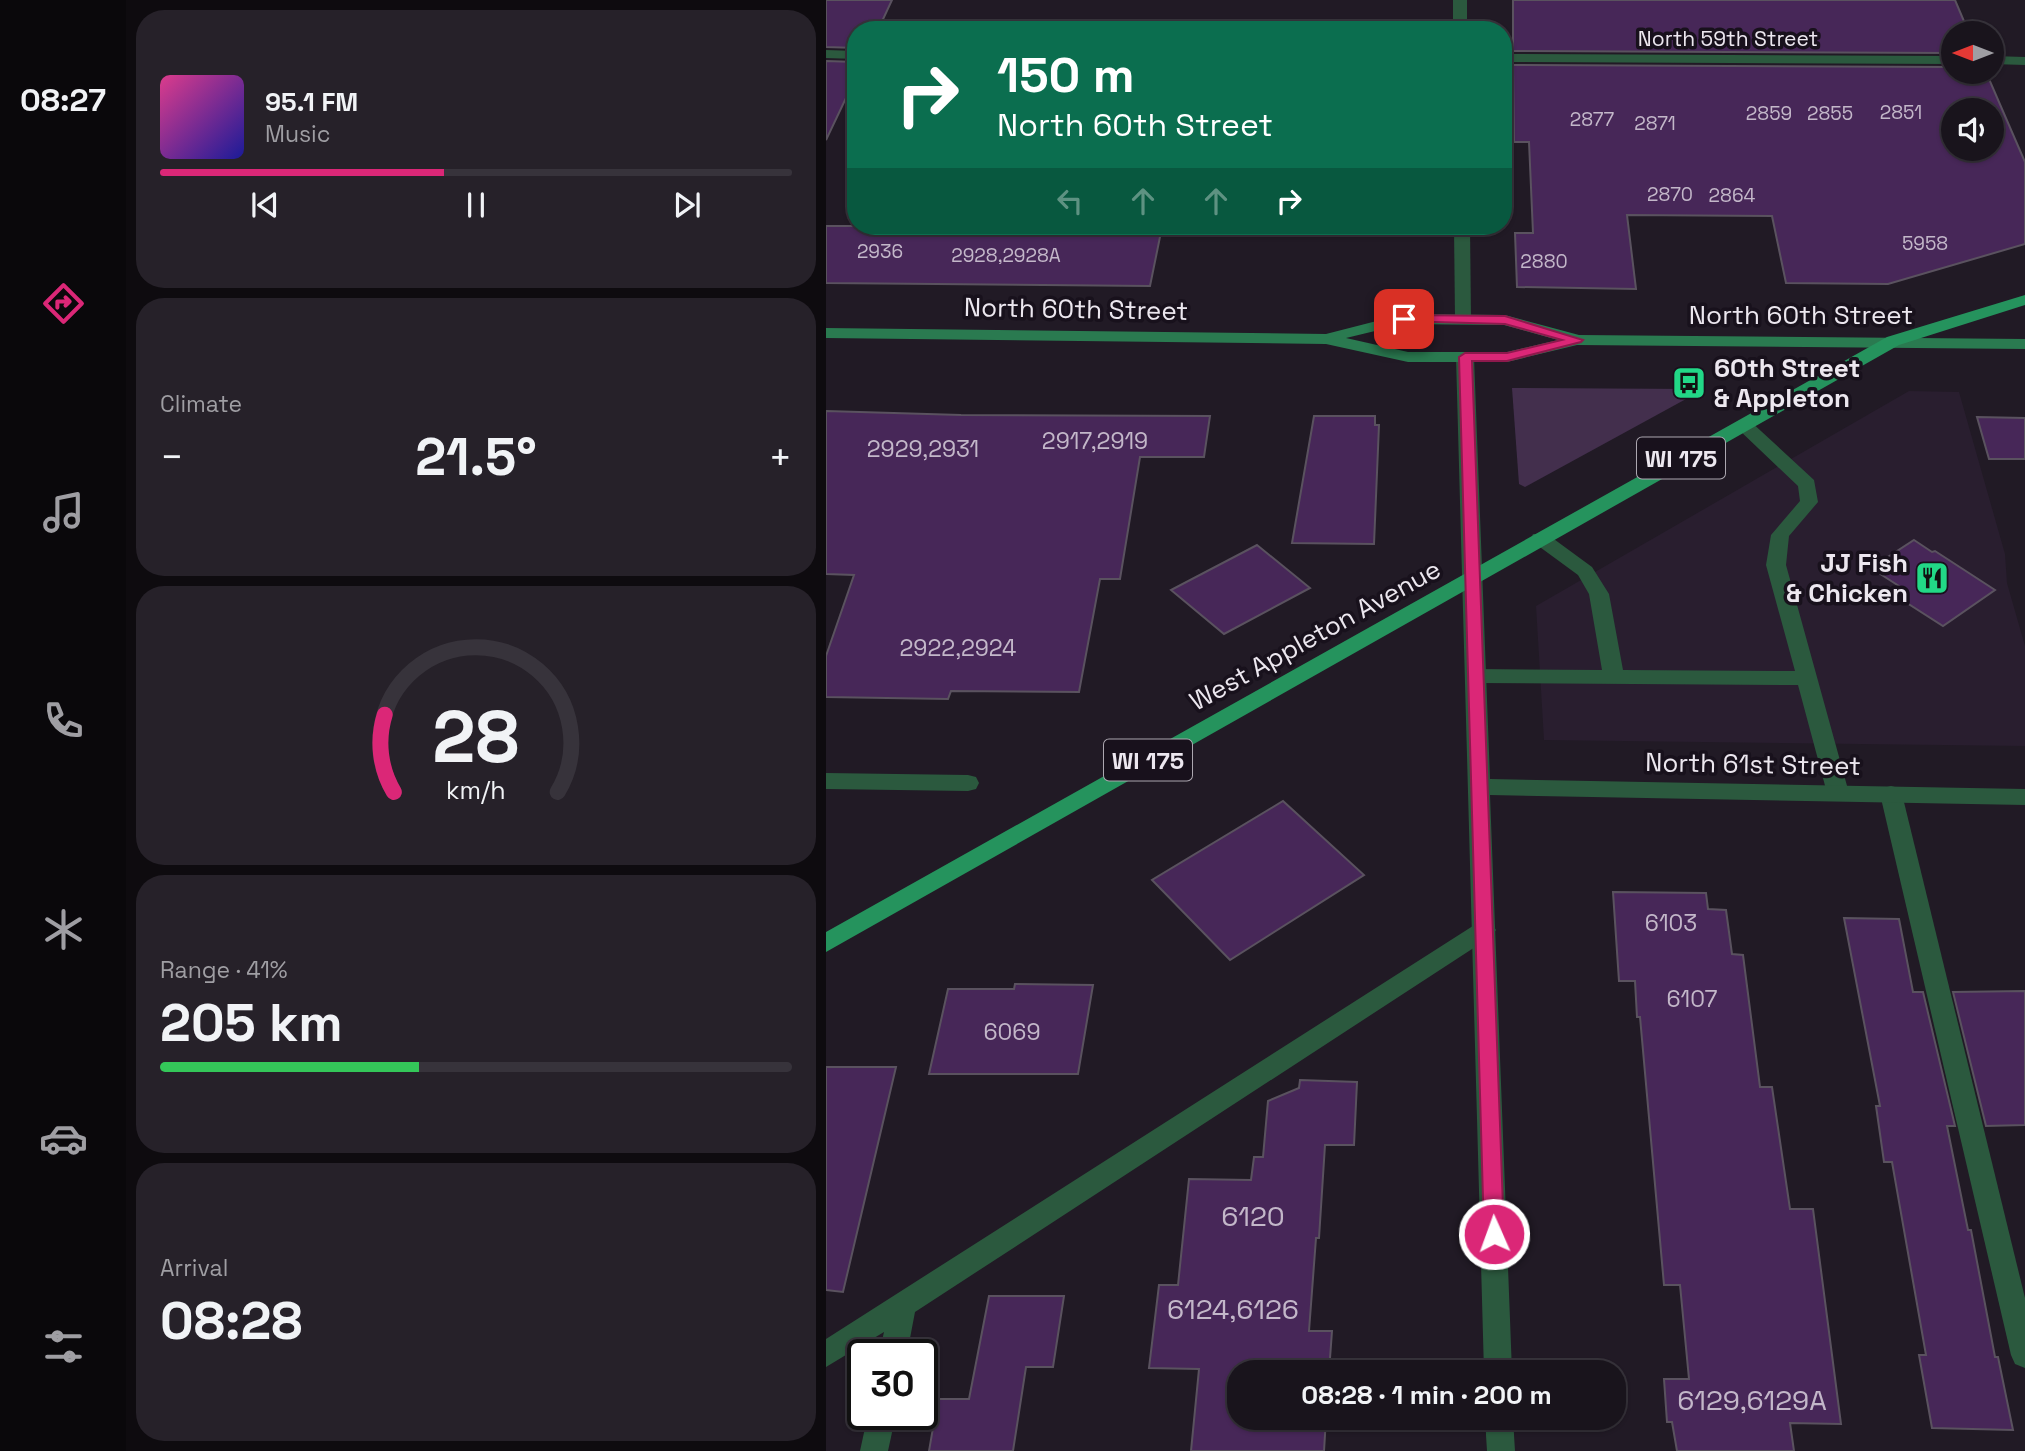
<!DOCTYPE html>
<html lang="en">
<head>
<meta charset="utf-8">
<style>
	body { margin:0; font-family:"Space Grotesk",sans-serif; background:#262129; color:#f1f3f6; height:100vh; display:flex; flex-direction:column; font-size:26px; white-space:nowrap }
	* { box-sizing:border-box; margin:0 }
	p { font-size:23px; color:#9f9ea3 }
	.icon { flex:none; width:38px; height:38px; fill:none; stroke:currentColor; stroke-width:2; stroke-linecap:round; stroke-linejoin:round }
	.map { position:relative; flex:1; overflow:hidden }
	.drawer { display:flex; flex-direction:column; gap:10px; padding:10px; background:#0e0b0f; width:700px }
	.drawer>* { flex:none }
	.top-card { position:absolute; left:21px; top:21px; width:665px; height:214px; border-radius:28px; box-shadow:0 2px 5px #0004,0 0 0 2px #37333b; background:#0b6e4f; color:#fff; overflow:hidden }
	.needle { width:46px; rotate:270deg }
	.buttons { position:absolute; left:1115px; top:21px; display:grid; gap:14px }
	.buttons a { display:grid; place-items:center; width:63px; height:63px; border-radius:50%; background:#19141c; box-shadow:0 2px 5px #0004,0 0 0 2px #37333b; font-size:35px }
	.speed { position:absolute; left:21px; top:1339px; display:flex; gap:14px; font-size:35px; font-weight:700; text-align:center }
	.speed>* { display:grid; place-content:center; width:91px; height:91px; border-radius:50%; background:#19141c; box-shadow:0 2px 5px #0004,0 0 0 2px #37333b; line-height:1 }
	.speed .limit { border:4px solid #111; border-radius:10px; background:#fff; color:#111 }
	.pin { position:absolute; display:grid; place-items:center; width:60px; height:60px; color:#fff; margin:-30px; border-radius:14px; box-shadow:0 4px 10px #0006 }
	.me { position:absolute; width:77px; margin:-38px; rotate:358deg; stroke-linejoin:round; filter:drop-shadow(0 0 5px #0008) }
	.turn { display:flex; align-items:center; gap:24px; height:147px; padding:0 35px; font-size:32px }
	.turn .icon { width:91px; height:91px; stroke-width:2.5 }
	.turn b { display:block; font-size:49px; line-height:60px }
	.lanes { display:flex; align-items:center; height:66px; padding:0 35px; background:#0003; justify-content:center; gap:35px; direction:ltr }
	.lanes .off { opacity:.35 }
	.big { font-size:52px; font-weight:700; line-height:1.1 }
	.drawer .card { flex:1; display:flex; flex-direction:column; justify-content:center; gap:10px; min-width:0; padding:0 24px; border-radius:28px; background:#262129 }
	.drawer .dial { align-items:center; gap:0 }
	.dial svg { height:182px; overflow:visible; fill:none; stroke:#37333b; stroke-width:7; stroke-linecap:round; text-anchor:middle }
	.dial text { fill:#f1f3f6; stroke:none }
	.song { display:flex; align-items:center; gap:21px }
	.cover { width:84px; height:84px; border-radius:10px; background:linear-gradient(135deg,hsl(330 70% 55%),hsl(240 70% 35%)) }
	.played { height:7px; border-radius:4px; background:linear-gradient(90deg,#db2777 45%,#37333b 45%) }
	.keys { display:flex; justify-content:space-around; direction:ltr }
	.heat { display:flex; justify-content:space-between; align-items:center; font-size:38px; direction:ltr }
	.charge { height:10px; border-radius:5px; background:linear-gradient(90deg,#34c759 41%,#37333b 0) }
	.trip { position:absolute; left:401px; top:1360px; width:399px; height:70px; border-radius:28px; background:#19141c; box-shadow:0 2px 5px #0004,0 0 0 2px #37333b; font-weight:700; line-height:70px; text-align:center }
	main { display:flex; flex:1; min-height:0 }
	.menu { display:flex; flex-direction:column; width:126px; justify-content:space-around; align-items:center; background:#0a080b; color:#9f9ea3 }
	.menu .icon { width:49px; height:49px }
	.menu .current { color:#db2777 }
	.menu b { font-size:32px; color:#f1f3f6 }
	.map>svg:first-child { display:block }
	.built { fill:#291e2f }
	.green { fill:#432f4d }
	.building { fill:#472758; stroke:#5a525f; stroke-width:2; fill-rule:evenodd }
	.lines { fill:none; stroke-linecap:round; stroke-linejoin:round }
	.service { fill:#2b593e; fill-rule:evenodd }
	.minor { fill:#2b593e; fill-rule:evenodd }
	.tertiary { fill:#2b593e; fill-rule:evenodd }
	.secondary { fill:#2a7a50; fill-rule:evenodd }
	.primary { fill:#25935d; fill-rule:evenodd }
	.route { fill:#db2777; stroke:#8e194d; stroke-width:2 }
	.labels { text-anchor:middle; dominant-baseline:central; stroke-width:7; stroke-linejoin:round; paint-order:stroke }
	.far-number-label { font-size:19px; fill:#c3b7c9 }
	.far-street-label { font-size:21px; fill:#ece7ef; stroke:#18111c }
	.number-label { font-size:23px; fill:#c3b7c9 }
	.shield { fill:#18111c; stroke:#aca7b0; stroke-width:2 }
	.shield-label { font-size:24px; font-weight:bold; fill:#ece7ef }
	.street-label { font-size:26px; fill:#ece7ef; stroke:#18111c }
	.poi-label { font-size:26px; font-weight:bold; fill:#ece7ef; stroke:#18111c; text-anchor:start }
	.near-number-label { font-size:28px; fill:#c3b7c9 }
</style>
</head>
<body>
<main>
<nav class="menu">
<b>08:27</b>
<svg class="icon current" aria-label="directions" viewBox="0 0 24 24"><path d="M12 3l9 9-9 9-9-9zM9 14v-3h6M13 9l2 2-2 2"/></svg>
<svg class="icon" aria-label="music" viewBox="0 0 24 24"><path d="M9 18V5l10-2v13"/><circle cx="6" cy="18" r="3"/><circle cx="16" cy="16" r="3"/></svg>
<svg class="icon" aria-label="phone" viewBox="0 0 24 24"><path d="M5 4h4l2 5-3 2q2 4 5 5l2-3 5 2v4C11 20 4 13 5 4z"/></svg>
<svg class="icon" aria-label="climate" viewBox="0 0 24 24"><path d="M12 3v18M4 7l16 10M4 17L20 7"/></svg>
<svg class="icon" aria-label="car" viewBox="0 0 24 24"><path d="M5 17H2v-5l4-1 3-4h7l3 4 3 1v5h-3M9 17h6M6 11h13"/><circle cx="7" cy="17" r="2"/><circle cx="17" cy="17" r="2"/></svg>
<svg class="icon" aria-label="filters" viewBox="0 0 24 24"><path d="M4 7h16M4 17h16"/><circle cx="9" cy="7" r="2"/><circle cx="15" cy="17" r="2"/></svg>
</nav>
<section class="drawer">
<div class="card">
<div class="song"><i class="cover"></i><div><b>95.1 FM</b><p>Music</p></div></div>
<div class="played"></div>
<div class="keys"><svg class="icon" aria-label="previous" viewBox="0 0 24 24"><path d="M18 5L8 12l10 7zM5 5v14"/></svg><svg class="icon" aria-label="pause" viewBox="0 0 24 24"><path d="M8 5v14M16 5v14"/></svg><svg class="icon" aria-label="next" viewBox="0 0 24 24"><path d="M6 5l10 7-10 7zM19 5v14"/></svg></div>
</div>
<div class="card"><p>Climate</p>
<div class="heat"><a>−</a><b class="big">21.5°</b><a>+</a></div>
</div>
<div class="card dial"><svg viewBox="0 0 100 80">
<path d="M14 69A42 42 0 1 1 86 69"/>
<path d="M14 69A42 42 0 0 1 10 35" stroke="#db2777"/>
<text x="50" y="56" font-size="32" font-weight="700">28</text>
<text x="50" y="72" font-size="11">km/h</text>
</svg></div>
<div class="card"><p>Range · 41%</p><b class="big">205 km</b><div class="charge"></div></div>
<div class="card"><p>Arrival</p><b class="big">08:28</b></div>
</section>
<div class="map">
<svg width="1199" height="1451" viewBox="0 0 1199 1451">
	<rect width="100%" height="100%" fill="#211a25"/>
	<polygon class="built" points="1083,391 1133,392 1179,554 1181,583 1199,646 1199,746 718,740 710,606"/>
	<polygon class="green" points="686,388 865,389 871,393 699,487 693,484"/>
	<g class="building">
		<polygon points="0,0 66,0 52,30 30,30 30,48 0,47"/>
		<polygon points="687,0 1129,0 1143,33 1127,33 1127,53 687,51"/>
		<polygon points="0,61 30,62 30,77 0,140"/>
		<path d="M687 65 1127 67V72H1160L1199 162V244L1062 284 960 283 946 216 801 215 810 289 691 287 689 233H707L703 142H688ZM1127 110H1166V149H1127Z"/>
		<polygon points="0,226 90,226 89,230 335,232 324,286 0,283"/>
		<polygon points="0,411 135,415 384,416 378,457 314,457 294,579 274,579 253,692 125,691 122,699 0,697 0,656 28,575 0,574"/>
		<polygon points="488,416 549,416 549,425 553,425 548,544 466,543"/>
		<polygon points="1151,417 1199,418 1199,459 1163,459"/>
		<polygon points="1088,540 1106,552 1109,551 1169,590 1117,626 1067,594 1076,588 1045,568"/>
		<polygon points="431,545 484,588 398,634 345,590"/>
		<polygon points="457,801 538,875 404,960 326,880"/>
		<polygon points="787,892 880,893 882,909 900,910 906,954 917,955 934,1087 946,1087 964,1209 987,1209 1015,1424 964,1423 968,1451 851,1451 846,1422 841,1422 838,1379 863,1379 854,1285 838,1285 814,1017 811,1017 809,981 793,981"/>
		<polygon points="1018,918 1073,919 1087,992 1097,992 1129,1126 1121,1126 1142,1230 1145,1230 1169,1357 1172,1357 1187,1430 1106,1428 1093,1355 1100,1355 1066,1162 1058,1162 1050,1106 1054,1106"/>
		<polygon points="189,984 267,985 252,1074 103,1074 122,989 188,989"/>
		<polygon points="1199,991 1199,1125 1160,1126 1127,992"/>
		<polygon points="0,1067 70,1067 17,1292 0,1290"/>
		<polygon points="474,1080 531,1082 528,1145 499,1145 493,1238 490,1238 483,1331 506,1331 503,1372 413,1372 413,1418 500,1418 498,1451 365,1451 373,1369 323,1368 333,1285 352,1285 363,1179 425,1180 428,1157 437,1157 442,1101 473,1088"/>
		<polygon points="163,1296 238,1296 227,1367 200,1367 187,1451 103,1451 112,1399 143,1399"/>
	</g>
	<g class="lines">
		<g class="service">
			<polygon points="917,419 923,420 988,480 992,502 963,536 960,565 1023,793 1020,799 1012,801 1004,799 1001,793 972,685 649,683 642,681 639,676 642,671 649,669 776,670 763,594 752,575 707,542 705,538 707,534 721,534 766,567 783,594 797,670 969,671 940,565 945,535 974,501 972,486 911,428 908,424"/>
			<polygon points="1065,786 1073,788 1076,794 1199,1298 1199,1368 1189,1364 1185,1355 1054,794 1057,788"/>
			<polygon points="658,921 666,924 670,930 666,936 89,1312 81,1354 53,1354 58,1332 0,1367 0,1339 650,924"/>
			<polygon points="42,1414 70,1414 62,1451 34,1451"/>
		</g>
		<g class="minor">
			<polygon points="0,50 30,51 30,59 0,58"/>
			<polygon points="677,54 1127,56 1127,64 677,62"/>
			<polygon points="1166,56 1199,57 1199,65 1166,64"/>
			<polygon points="639,352 648,357 664,779 1199,789 1199,805 664,795 686,1372 658,1372 630,357"/>
			<polygon points="0,773 142,775 150,777 153,783 150,789 142,791 0,789"/>
			<polygon points="659,1418 687,1418 689,1451 661,1451"/>
		</g>
		<g class="tertiary">
			<rect x="627" y="0" width="14" height="30"/>
			<polygon points="628,226 644,226 645,319 637,324 629,319"/>
		</g>
		<path class="secondary" d="M578 314 679 315 753 335 1199 339V349L751 345 681 362H582L500 344 0 338V328L500 334ZM578 324 678 325 732 340 681 352H582L520 338Z"/>
		<polygon class="primary" points="1199,295 1199,305 1073,345 0,952 0,932 1061,337"/>
	</g>
	<polygon class="route" points="578,315 679,316 757,340 755,342 681,361 646,361 678,1234 675,1240 668,1243 661,1240 658,1234 633,357 639,353 681,353 736,340 679,324 573,321 572,319"/>
	<defs>
		<symbol id="bus-square" viewBox="-11 -11 22 22"><rect x="-9" y="-9" width="18" height="18" rx="4" fill="#22d887" stroke="#18111c"/><path d="M-5-6H5V4H4V6H2V4H-2V6H-4V4H-5ZM-3.5-4V0h7V-4ZM-3.5 1.2v1.5H-2V1.2ZM2 1.2v1.5H3.5V1.2Z" fill="#111"/></symbol>
		<symbol id="restaurant-square" viewBox="-11 -11 22 22"><rect x="-9" y="-9" width="18" height="18" rx="4" fill="#22d887" stroke="#18111c"/><path d="M-5-6h1v4h1v-4h1v4h1v-4h1v5L-1.5 .5V6h-2V.5L-5-1ZM5-6V6H3V1.5H1.5Q1.5-4 5-6Z" fill="#111"/></symbol>
	</defs>
	<g fill-rule="evenodd">
		<use href="#bus-square" x="844" y="364" width="38" height="38"/>
		<use href="#restaurant-square" x="1087" y="559" width="38" height="38"/>
	</g>
	<g class="labels">
		<g class="far-number-label">
			<text x="1075" y="112">2851</text>
			<text x="943" y="113">2859</text>
			<text x="1004" y="113">2855</text>
			<text x="766" y="119">2877</text>
			<text x="829" y="123">2871</text>
			<text x="844" y="194">2870</text>
			<text x="906" y="195">2864</text>
			<text x="1099" y="243">5958</text>
			<text x="54" y="251">2936</text>
			<text x="180" y="255">2928,2928A</text>
			<text x="718" y="261">2880</text>
		</g>
		<g class="far-street-label">
			<text x="902" y="38">North 59th Street</text>
		</g>
		<g class="number-label">
			<text x="269" y="441">2917,2919</text>
			<text x="97" y="449">2929,2931</text>
			<text x="132" y="648">2922,2924</text>
			<text x="845" y="923">6103</text>
			<text x="866" y="999">6107</text>
			<text x="186" y="1032">6069</text>
		</g>
		<g class="shield">
			<rect x="811" y="437.5" width="88" height="41" rx="5"/>
			<rect x="278" y="739.5" width="88" height="41" rx="5"/>
		</g>
		<g class="shield-label">
			<text x="855" y="458">WI 175</text>
			<text x="322" y="760">WI 175</text>
		</g>
		<g class="street-label">
			<text transform="translate(250 309) rotate(1)">North 60th Street</text>
			<text x="975" y="315">North 60th Street</text>
			<text transform="translate(489 635) rotate(-29)">West Appleton Avenue</text>
			<text transform="translate(927 764) rotate(1)">North 61st Street</text>
		</g>
		<g class="poi-label">
			<text x="888" y="368">60th Street<tspan x="888" dy="30">&amp; Appleton</tspan></text>
			<text x="1082" y="563" text-anchor="end">JJ Fish<tspan x="1082" dy="30">&amp; Chicken</tspan></text>
		</g>
		<g class="near-number-label">
			<text x="427" y="1216">6120</text>
			<text x="407" y="1309">6124,6126</text>
			<text x="926" y="1400">6129,6129A</text>
		</g>
	</g>
</svg>
<div class="buttons">
<a><svg class="needle" viewBox="-14 -14 28 28"><path d="M0-13l5 13h-10z" fill="#e53935"/><path d="M0 13l5-13h-10z" fill="#9f9ea3"/></svg></a>
<a><svg class="icon" aria-label="sound" viewBox="0 0 24 24"><path d="M4 9h4l5-4v14l-5-4H4zM17 9q2 3 0 6"/></svg></a>
</div>
<div class="speed"><div class="limit">30</div></div>
<div class="pin" style="left:578px;top:319px;background:#d93025"><svg class="icon" aria-label="arrive" viewBox="0 0 24 24"><path d="M6 21V4h12l-3 4 3 4H6"/></svg></div>
<svg class="me" style="left:668px;top:1234px" viewBox="-20 -20 40 40"><circle r="17" fill="#db2777" stroke="#fff" stroke-width="3"/><path d="M0-11L8 9 0 5-8 9z" fill="#fff"/></svg>
<div class="trip">08:28 · 1 min · 200 m</div>
<div class="top-card">
<div class="turn"><svg class="icon" aria-label="right" viewBox="0 0 24 24"><path d="M7 20v-9h11M14 6l5 5-5 5"/></svg><div><b>150 m</b>North 60th Street</div></div>
<div class="lanes"><svg class="icon off" aria-label="left" viewBox="0 0 24 24"><path d="M17 20v-9H6M10 6l-5 5 5 5"/></svg><svg class="icon off" aria-label="ahead" viewBox="0 0 24 24"><path d="M12 20V5M6 11l6-6 6 6"/></svg><svg class="icon off" aria-label="ahead" viewBox="0 0 24 24"><path d="M12 20V5M6 11l6-6 6 6"/></svg><svg class="icon" aria-label="right" viewBox="0 0 24 24"><path d="M7 20v-9h11M14 6l5 5-5 5"/></svg></div>
</div>
</div>
</main>
</body>
</html>
